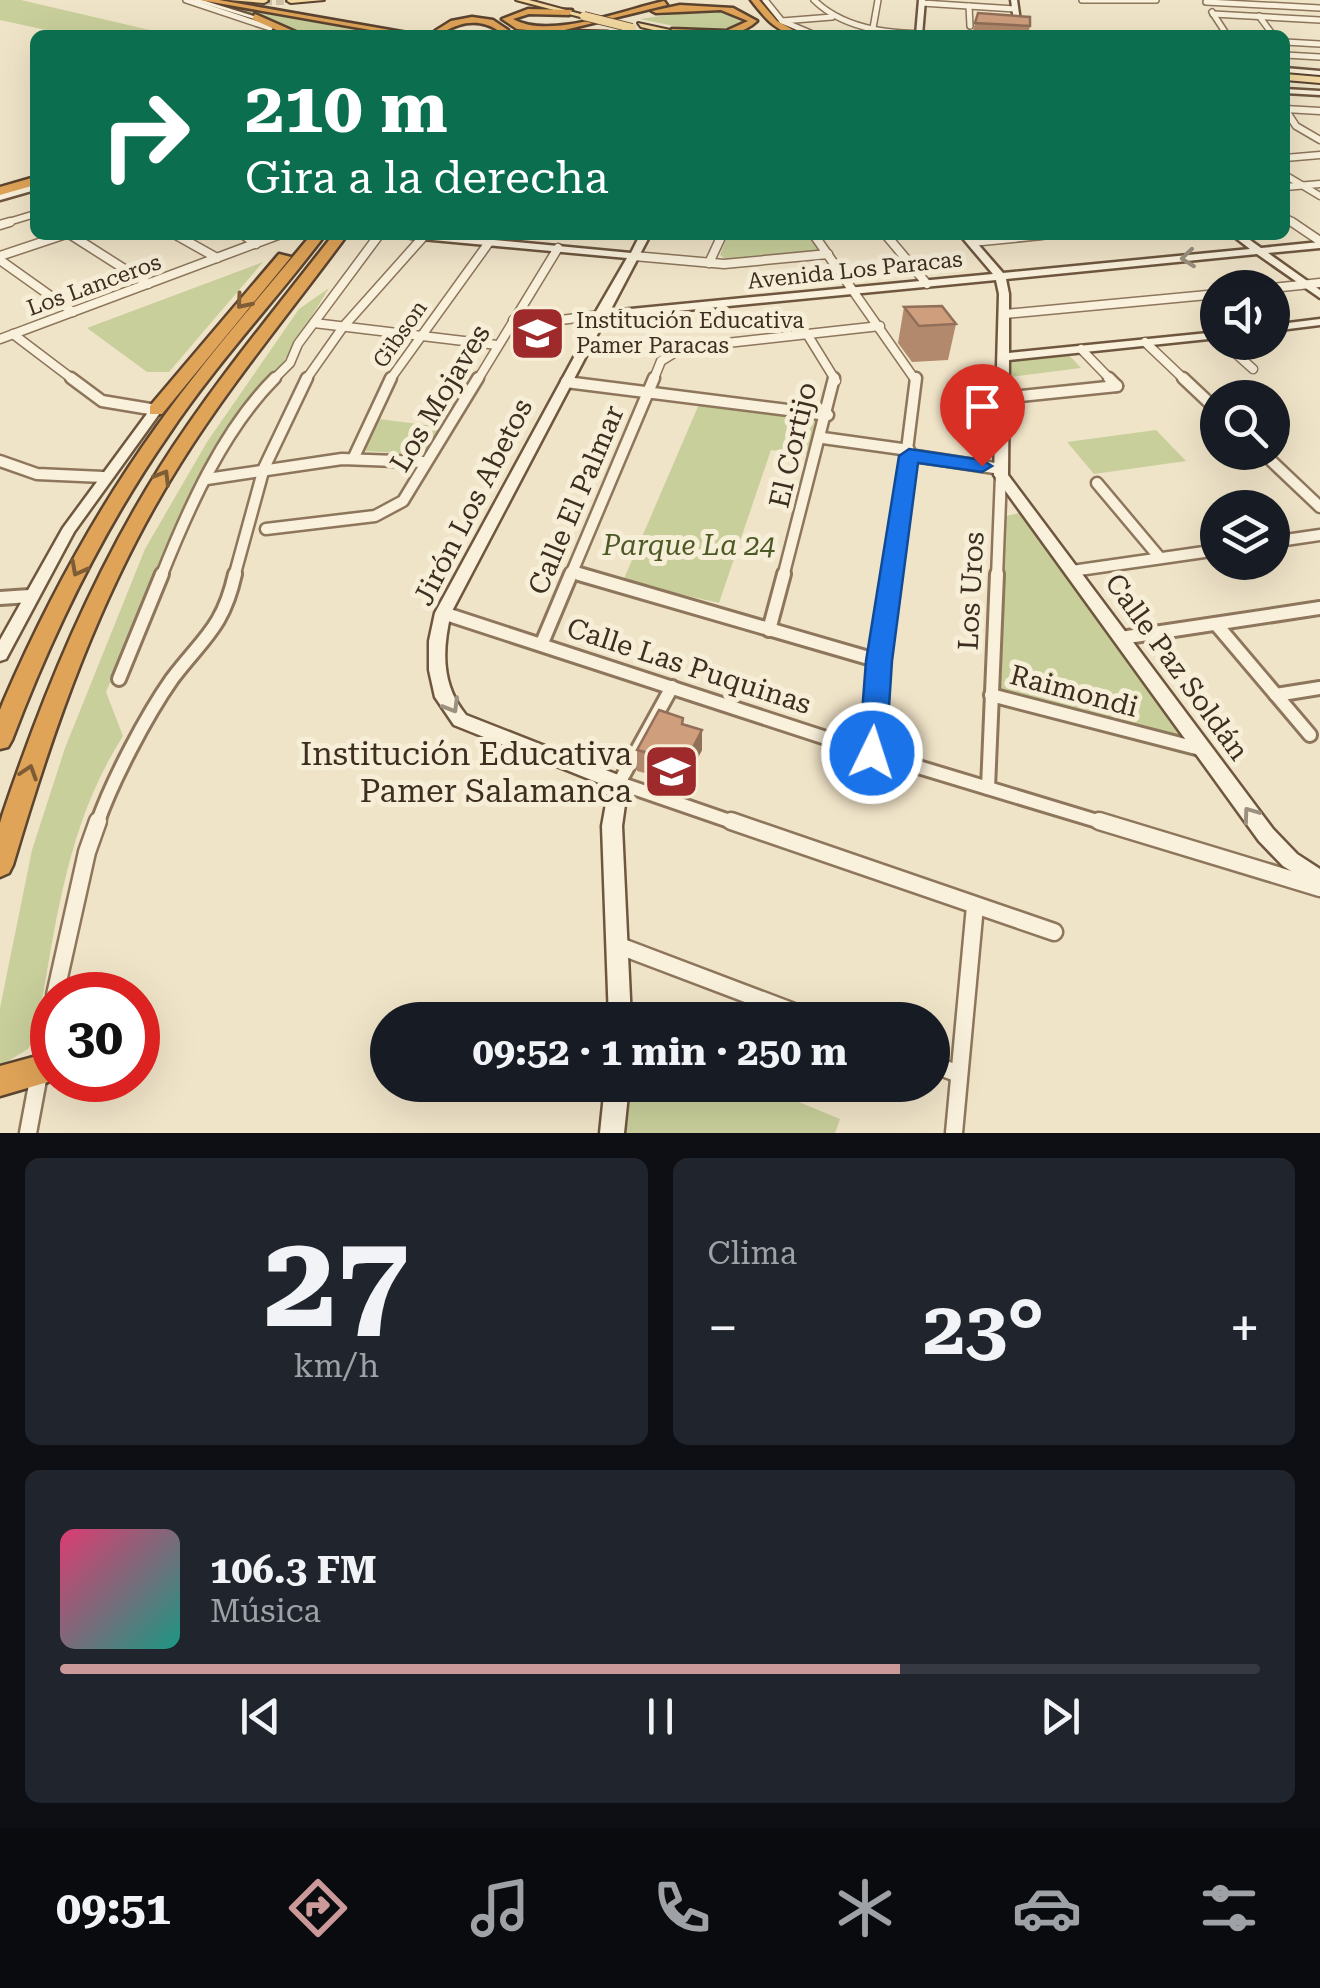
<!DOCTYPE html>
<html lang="es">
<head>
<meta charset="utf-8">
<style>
	body { margin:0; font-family:"Roboto Serif",serif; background:#20242c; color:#f1f3f6; height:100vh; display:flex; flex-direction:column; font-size:38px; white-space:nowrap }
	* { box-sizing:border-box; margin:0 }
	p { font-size:32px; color:#9ea1a6 }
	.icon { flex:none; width:55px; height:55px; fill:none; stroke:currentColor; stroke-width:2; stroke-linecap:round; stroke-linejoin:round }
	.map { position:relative; height:1133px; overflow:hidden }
	.drawer { display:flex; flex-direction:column; gap:25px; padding:25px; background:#0d0f14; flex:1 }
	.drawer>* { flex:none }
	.banner { position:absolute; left:30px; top:30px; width:1260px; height:210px; border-radius:15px; box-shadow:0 10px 40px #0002; background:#0b6e4f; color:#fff; overflow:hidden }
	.fabs { position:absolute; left:1200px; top:270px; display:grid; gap:20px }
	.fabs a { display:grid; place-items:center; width:90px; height:90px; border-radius:50%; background:#171b24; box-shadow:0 10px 40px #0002; font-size:50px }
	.speed { position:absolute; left:30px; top:972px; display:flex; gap:20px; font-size:50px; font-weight:700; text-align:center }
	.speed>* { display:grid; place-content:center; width:130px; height:130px; border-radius:50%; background:#171b24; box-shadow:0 10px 40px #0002; line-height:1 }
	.speed .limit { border:15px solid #d22; background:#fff; color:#111 }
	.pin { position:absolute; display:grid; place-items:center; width:85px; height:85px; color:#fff; margin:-102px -42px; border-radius:50% 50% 50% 0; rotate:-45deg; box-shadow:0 0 10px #0007 }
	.pin .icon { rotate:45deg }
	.me { position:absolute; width:110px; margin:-55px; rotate:4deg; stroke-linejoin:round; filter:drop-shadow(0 0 8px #0008) }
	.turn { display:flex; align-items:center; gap:35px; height:210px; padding:0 50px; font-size:45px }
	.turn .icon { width:130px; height:130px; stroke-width:2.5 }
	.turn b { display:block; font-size:70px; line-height:85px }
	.big { font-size:75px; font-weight:700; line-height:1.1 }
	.drawer .card { flex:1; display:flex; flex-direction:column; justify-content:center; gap:15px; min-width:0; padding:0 35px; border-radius:15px; background:#20242c }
	.drawer .dial { align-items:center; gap:0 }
	.dial b { font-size:130px; line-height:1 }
	.song { display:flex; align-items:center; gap:30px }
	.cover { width:120px; height:120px; border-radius:15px; background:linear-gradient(135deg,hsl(340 70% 55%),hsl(170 70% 35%)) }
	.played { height:10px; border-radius:5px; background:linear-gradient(90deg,#cc999b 70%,#363941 70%) }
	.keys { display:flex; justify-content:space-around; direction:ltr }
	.heat { display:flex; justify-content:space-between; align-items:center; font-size:55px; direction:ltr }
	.drawer .tiles { flex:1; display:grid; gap:25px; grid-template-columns:1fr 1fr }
	.card:last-child { grid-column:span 2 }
	.trip { position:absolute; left:370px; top:1002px; width:580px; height:100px; border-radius:50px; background:#171b24; box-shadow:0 10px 40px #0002; font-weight:700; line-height:100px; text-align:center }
	.tab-bar { display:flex; height:160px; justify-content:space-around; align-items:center; background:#090b0e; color:#9ea1a6 }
	.tab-bar .icon { width:70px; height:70px }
	.tab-bar .current { color:#cc999b }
	.tab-bar b { font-size:45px; color:#f1f3f6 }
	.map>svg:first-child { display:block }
	.green { fill:#c9cf9b }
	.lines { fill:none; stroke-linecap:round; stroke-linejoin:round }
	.primary-tunnel { stroke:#ccc0a6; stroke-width:8; stroke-dasharray:8 4; stroke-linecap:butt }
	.street-far5-casing { stroke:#8d765c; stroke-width:8 }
	.street-far4-casing { stroke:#8d765c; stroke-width:9 }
	.street-far3-casing { stroke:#8d765c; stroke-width:11 }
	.street-far2-casing { stroke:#8d765c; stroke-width:15 }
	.street-far1-casing { stroke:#8d765c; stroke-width:18 }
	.street-casing { stroke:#8d765c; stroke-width:21 }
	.secondary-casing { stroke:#6f573f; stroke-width:5 }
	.primary-casing { stroke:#5b4430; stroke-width:4 }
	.highway-casing { stroke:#5b4430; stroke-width:5 }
	.street-far5 { stroke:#faf1dc; stroke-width:5 }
	.street-far4 { stroke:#faf1dc; stroke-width:6 }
	.street-far3 { stroke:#faf1dc; stroke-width:8 }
	.street-far2 { stroke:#faf1dc; stroke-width:10 }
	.street-far1 { stroke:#faf1dc; stroke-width:12 }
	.street { stroke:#faf1dc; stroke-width:16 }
	.secondary { fill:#faf1dc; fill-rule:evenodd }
	.primary { fill:#f3d9a0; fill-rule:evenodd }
	.highway { fill:#e0a458; fill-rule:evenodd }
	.primary-bridge-casing { stroke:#5b4430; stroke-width:10; stroke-linecap:butt }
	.primary-bridge { stroke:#f3d9a0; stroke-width:8 }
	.wall { fill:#b2896c }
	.shaded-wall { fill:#916f58 }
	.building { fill:#cf9f7d; stroke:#916f58; stroke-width:2.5 }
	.oneway { stroke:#9c907e }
	.oneway2 { stroke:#7e5d36 }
	.route { fill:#1a73e8; stroke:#114b97; stroke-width:2.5 }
	.labels { text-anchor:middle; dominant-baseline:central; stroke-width:10; stroke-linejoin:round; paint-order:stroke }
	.far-street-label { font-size:22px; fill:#3d2e20; stroke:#f7eed8 }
	.far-poi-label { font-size:22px; fill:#3d2e20; stroke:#f7eed8; text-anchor:start }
	.street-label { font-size:28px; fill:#3d2e20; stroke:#f7eed8 }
	.park-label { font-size:28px; font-style:italic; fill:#4d5a26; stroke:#f7eed8 }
	.near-poi-label { font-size:32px; fill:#3d2e20; stroke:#f7eed8; text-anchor:end }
</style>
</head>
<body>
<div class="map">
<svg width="1320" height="1133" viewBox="0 0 1320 1133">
	<rect width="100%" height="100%" fill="#f0e4c8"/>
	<g class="green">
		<polygon points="0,0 21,0 171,35 69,35 0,20"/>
		<polygon points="236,9 405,35 304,35"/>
		<polygon points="709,9 736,14 743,25 704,32 640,19"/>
		<polygon points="728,235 810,235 820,250 727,260 720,255"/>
		<polygon points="263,262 169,372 147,372 87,328"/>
		<path d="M329 288 281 366 266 379 225 433 171 543 106 692 123 736C64 829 56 928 36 1034L28 1049 0 1066V1008L32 850 65 748 145 549 207 442 299 309Z"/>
		<polygon points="1067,353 1081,368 1011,377 1010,362 1014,359"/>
		<polygon points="700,402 821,418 812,455 771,450 719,603 623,581"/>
		<polygon points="379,419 442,427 425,455 366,451 363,449"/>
		<polygon points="1156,430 1186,461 1094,474 1067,442"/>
		<polygon points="1019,513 1026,516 1193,743 999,693 1006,516"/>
		<polygon points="630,1085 758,1085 840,1119 835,1133 625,1133"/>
	</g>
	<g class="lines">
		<polyline class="primary-tunnel" points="264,1 291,1"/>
		<defs>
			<g id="street-far5">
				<polyline points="186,0 270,28"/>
				<polyline points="765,0 782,21 815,35"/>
				<path d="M814 0C854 39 916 33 968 35"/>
				<polyline points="1082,0 1156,0"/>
				<polyline points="1206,2 1320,8"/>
				<polyline points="922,3 1015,9"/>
				<polyline points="969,6 970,26"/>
				<polyline points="1212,12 1227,35"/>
				<polyline points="1213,14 1320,20"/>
				<polyline points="1259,16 1273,35"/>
				<polyline points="782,21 832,17"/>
				<polyline points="873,28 878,0"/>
				<polyline points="1285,42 1320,44"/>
				<polyline points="1285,55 1320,57"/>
			</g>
			<g id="street-far4">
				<polyline points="1285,109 1296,126 1320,140"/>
				<polyline points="1285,109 1320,111"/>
				<polyline points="1285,158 1320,155"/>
				<polyline points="1285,175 1320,196"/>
				<polyline points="1285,187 1320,184"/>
				<polyline points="1285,217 1296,224"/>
				<polyline points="2,224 35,214"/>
			</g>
			<g id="street-far3">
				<polyline points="1292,222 1320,241"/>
				<polyline points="0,225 10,222"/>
				<polyline points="71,235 148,284"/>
				<polyline points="176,235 217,258"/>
				<polyline points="244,235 256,244"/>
				<polyline points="814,235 916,381"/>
				<polyline points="886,235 927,284"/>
				<polyline points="972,242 1042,235"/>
				<polyline points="0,256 63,235"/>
				<polyline points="634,256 724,264 828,254"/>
				<polyline points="0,260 73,312"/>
				<polyline points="709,263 722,235"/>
				<polyline points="1272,288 1320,283"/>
				<polyline points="1005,314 1218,294"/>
				<polyline points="513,320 545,322 600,315"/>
				<polyline points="314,323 497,345"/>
				<polyline points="13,334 75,381"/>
				<polyline points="807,334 836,381"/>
				<polyline points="0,339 278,235"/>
				<polyline points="1145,342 1186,381"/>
				<polyline points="1223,342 1253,369"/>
				<polyline points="1081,349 1112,381"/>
				<polyline points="272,381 290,363 298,344 379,235"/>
				<polyline points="305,381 343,327 424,236"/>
				<polyline points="389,381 490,241"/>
				<polyline points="477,381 558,248"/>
				<polyline points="653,381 661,361 682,348 880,326"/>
			</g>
			<g id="street-far2">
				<polyline points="71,378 102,401 156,410"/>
				<polyline points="1109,378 1117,386"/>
				<polyline points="1183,378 1218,411"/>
				<polyline points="566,382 828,415"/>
				<polyline points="1002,398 1117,386"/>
				<polyline points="823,438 909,450"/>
				<polyline points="1262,452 1320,507"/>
				<polyline points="909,455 1001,469"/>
				<polyline points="354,457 391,378"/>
				<polyline points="0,461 37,474 103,477"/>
				<polyline points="207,479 342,459 423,462"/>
				<polyline points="1097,483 1160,558"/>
				<polyline points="266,529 375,516 403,501 478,378"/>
				<polyline points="1272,542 1320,535"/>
				<polyline points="1072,571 1218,550"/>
				<polyline points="571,572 588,577"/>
				<path d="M161 577C188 509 223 430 275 378"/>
				<polyline points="234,577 264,468 307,378"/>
				<polyline points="570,577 654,378"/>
				<polyline points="783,577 834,378"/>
				<polyline points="891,577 916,378"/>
				<polyline points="997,577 1001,475"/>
			</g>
			<g id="street-far1">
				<polyline points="579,574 879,661"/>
				<polyline points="0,598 30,596"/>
				<polyline points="443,613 872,753 1107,824"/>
				<polyline points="1216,624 1310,735"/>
				<polyline points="769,630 784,574"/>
				<polyline points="1121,638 1320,608"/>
				<polyline points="542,643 571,574"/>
				<polyline points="119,679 162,574"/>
				<polyline points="672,687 619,783 738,824"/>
				<polyline points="991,695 1204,750"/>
				<polyline points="1276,695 1320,688"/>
				<polyline points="872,753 879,661 892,574"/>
				<polyline points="988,788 997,574"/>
				<path d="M97 824C112 781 146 716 172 679 203 638 223 628 235 574"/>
			</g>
			<g id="street">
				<polyline points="731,821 1054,932"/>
				<polyline points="1099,821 1320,888"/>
				<polyline points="617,945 815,1020"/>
				<polyline points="55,995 87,852 98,821"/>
				<polyline points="932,1064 959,1074"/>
				<polyline points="28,1133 52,1005"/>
				<polyline points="954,1133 975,906"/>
			</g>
			<g id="secondary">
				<polygon points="192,0 202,0 263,19 258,20"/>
				<polygon points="919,0 925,0 922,35 916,35"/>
				<polygon points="1011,0 1017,0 1022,35 1016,35"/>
				<polygon points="1285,68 1320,71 1320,75 1285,72"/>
				<polygon points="1285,89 1320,91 1320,95 1285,93"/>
				<polygon points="35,184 35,190 0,200 0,194"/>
				<path d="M406 235H442L631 253 640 235H650L610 311 993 274 960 235H970L1003 273 1250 249 1232 235H1243L1261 248 1320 242V248L1268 253 1320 290V298L1257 254 1006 279 1009 294V353L1218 332V338L1009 360 1008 475 1273 829 1297 854 1320 869V889L1283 866 1259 841 994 475 999 294 996 280 606 318 451 613C442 650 441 685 466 715L626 778 628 783 622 826 631 1020H609L602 826 609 787 454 725 435 697 429 670V641L435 613 596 317 594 315 627 258 411 238Z"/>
				<polygon points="1320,319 1320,325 1272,331 1272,325"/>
				<polygon points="156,406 162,410 74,532 6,659 0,661 0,640 63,528 152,407"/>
				<polygon points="605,1085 629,1085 624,1133 600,1133"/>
			</g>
			<g id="primary">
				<polygon points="229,0 267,0 268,1 264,3"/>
				<polygon points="324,0 291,3 287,1 288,0"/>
				<polygon points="516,0 529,0 588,16 584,18"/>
				<polygon points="638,23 684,33 688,35 674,35 641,27"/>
				<polygon points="1285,74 1320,77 1320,83 1285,80"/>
			</g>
			<g id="highway">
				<polygon points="200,0 219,0 419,35 399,35"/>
				<path d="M751 0H759L777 21 802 35C778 35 765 18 751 0Z"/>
				<path d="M664 1 667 5 544 35H529L538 31 517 29 502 19 528 9 572 10 569 15 529 14 513 19C549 40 624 10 664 1Z"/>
				<path d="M680 5 733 8 757 21C736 41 696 38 669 34L672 29 726 31 748 21 721 10 656 13 652 11Z"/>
				<polygon points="255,14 298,33 299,35 288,35 252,19"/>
				<path d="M472 17 493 20 508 30 507 35H499V31C481 19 462 21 444 32L446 35H437L435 31 451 21Z"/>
				<polygon points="570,31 608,32 612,35 566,35"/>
				<polygon points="35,177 35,185 0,195 0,187"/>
				<path d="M311 235H325C274 302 216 364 169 434 103 529 53 632 12 740L8 747 0 749V710L4 700C46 603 96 511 157 426 205 359 259 298 311 235Z"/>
				<path d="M333 235H347C291 311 230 384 180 464 102 588 54 726 13 865L9 873 0 877V823L3 813C44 692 92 575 160 467 212 385 274 311 333 235Z"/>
				<polygon points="279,254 291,257 162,414 150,414 150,406"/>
				<polygon points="37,1056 48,1060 52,1071 48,1082 0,1096 0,1066"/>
			</g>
		</defs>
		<use href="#street-far5" class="street-far5-casing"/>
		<use href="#street-far4" class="street-far4-casing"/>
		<use href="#street-far3" class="street-far3-casing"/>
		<use href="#street-far2" class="street-far2-casing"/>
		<use href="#street-far1" class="street-far1-casing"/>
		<use href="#street" class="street-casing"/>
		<use href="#secondary" class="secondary-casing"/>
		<use href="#primary" class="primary-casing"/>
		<use href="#highway" class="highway-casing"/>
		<use href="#street-far5" class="street-far5"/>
		<use href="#street-far4" class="street-far4"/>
		<use href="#street-far3" class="street-far3"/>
		<use href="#street-far2" class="street-far2"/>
		<use href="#street-far1" class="street-far1"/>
		<use href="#street" class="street"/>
		<use href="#secondary" class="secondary"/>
		<use href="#primary" class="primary"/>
		<use href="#highway" class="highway"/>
		<defs>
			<polyline id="primary-bridge" points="584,16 632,28"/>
		</defs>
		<use href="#primary-bridge" class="primary-bridge-casing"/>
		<use href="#primary-bridge" class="primary-bridge"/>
	</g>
	<g class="wall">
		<polygon points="975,23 1030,26 1028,35 972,35"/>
		<polygon points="904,307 956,324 948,360 912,362 898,343"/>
		<polygon points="683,718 683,725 702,750 687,779 667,770 664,778 637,771 637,750"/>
	</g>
	<g class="shaded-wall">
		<polygon points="702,730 702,750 687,779 687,759"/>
		<polygon points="668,750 667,770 664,778 664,757"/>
	</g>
	<g class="building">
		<polygon points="978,13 1030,17 1030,26 975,23"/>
		<polygon points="942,306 956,324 919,326 904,307"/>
		<polygon points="659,710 683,718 682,724 702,730 687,759 668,750 664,757 637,750"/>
	</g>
	<defs><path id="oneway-chevron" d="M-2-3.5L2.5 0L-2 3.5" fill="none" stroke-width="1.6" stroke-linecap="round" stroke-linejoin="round" transform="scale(2.5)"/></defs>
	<g class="oneway">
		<use href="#oneway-chevron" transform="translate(1188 258) rotate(174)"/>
		<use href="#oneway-chevron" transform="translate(452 706) rotate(59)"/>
		<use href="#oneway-chevron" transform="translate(1250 814) rotate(-126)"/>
	</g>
	<g class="oneway2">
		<use href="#oneway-chevron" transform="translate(243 302) rotate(130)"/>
		<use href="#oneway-chevron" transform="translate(163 477) rotate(-59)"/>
		<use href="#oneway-chevron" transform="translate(78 569) rotate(118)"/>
		<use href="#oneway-chevron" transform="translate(29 772) rotate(-72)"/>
	</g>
	<polygon class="route" points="909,449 982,460 992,466 982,472 918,463 892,661 886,753 882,760 872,764 863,760 859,753 866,661 899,456"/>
	<defs>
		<symbol id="school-square" viewBox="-11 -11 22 22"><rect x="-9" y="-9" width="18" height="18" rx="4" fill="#9e2a2b" stroke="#f7eed8"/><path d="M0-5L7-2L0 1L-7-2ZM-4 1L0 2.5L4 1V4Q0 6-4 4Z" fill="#fff"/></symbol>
	</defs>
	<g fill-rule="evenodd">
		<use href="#school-square" x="506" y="302" width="63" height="63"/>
		<use href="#school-square" x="640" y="740" width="63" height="63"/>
	</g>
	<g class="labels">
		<g class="far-street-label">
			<text transform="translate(855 270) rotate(-6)">Avenida Los Paracas</text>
			<text transform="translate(94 285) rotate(-20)">Los Lanceros</text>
			<text transform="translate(400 334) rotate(-55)">Gibson</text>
		</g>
		<g class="far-poi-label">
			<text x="576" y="320">Institución Educativa<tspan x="576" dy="25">Pamer Paracas</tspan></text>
		</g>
		<g class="street-label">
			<text transform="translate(440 398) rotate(-59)">Los Mojaves</text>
			<text transform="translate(793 445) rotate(-77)">El Cortijo</text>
			<text transform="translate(576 500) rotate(-67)">Calle El Palmar</text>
			<text transform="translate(473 502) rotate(-63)">Jirón Los Abetos</text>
			<text transform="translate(971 591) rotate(-87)">Los Uros</text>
			<text transform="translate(689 666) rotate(18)">Calle Las Puquinas</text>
			<text transform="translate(1177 667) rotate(54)">Calle Paz Soldán</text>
			<text transform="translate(1074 691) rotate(15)">Raimondi</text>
		</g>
		<g class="park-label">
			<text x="689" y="545">Parque La 24</text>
		</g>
		<g class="near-poi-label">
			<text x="632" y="754">Institución Educativa<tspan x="632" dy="37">Pamer Salamanca</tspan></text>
		</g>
	</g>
</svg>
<div class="fabs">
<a><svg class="icon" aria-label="sound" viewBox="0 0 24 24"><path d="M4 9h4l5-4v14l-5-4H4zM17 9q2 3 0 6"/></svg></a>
<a><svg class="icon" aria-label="search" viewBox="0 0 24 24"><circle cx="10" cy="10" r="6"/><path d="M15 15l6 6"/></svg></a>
<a><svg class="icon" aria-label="layers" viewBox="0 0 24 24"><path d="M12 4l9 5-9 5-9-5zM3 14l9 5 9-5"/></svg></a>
</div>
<div class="speed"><div class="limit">30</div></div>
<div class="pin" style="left:982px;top:466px;background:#d93025"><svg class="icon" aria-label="arrive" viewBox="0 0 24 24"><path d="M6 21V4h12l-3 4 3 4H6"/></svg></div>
<svg class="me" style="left:872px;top:753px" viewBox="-20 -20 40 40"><circle r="17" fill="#1a73e8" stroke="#fff" stroke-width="3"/><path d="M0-11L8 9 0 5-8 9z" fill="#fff"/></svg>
<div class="trip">09:52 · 1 min · 250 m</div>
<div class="banner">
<div class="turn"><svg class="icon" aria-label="right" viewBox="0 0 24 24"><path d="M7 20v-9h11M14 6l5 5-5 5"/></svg><div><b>210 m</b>Gira a la derecha</div></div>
</div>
</div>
<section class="drawer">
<div class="tiles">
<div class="card dial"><b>27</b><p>km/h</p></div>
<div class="card"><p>Clima</p>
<div class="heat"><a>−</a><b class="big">23°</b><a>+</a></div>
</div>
<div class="card">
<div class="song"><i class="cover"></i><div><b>106.3 FM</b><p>Música</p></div></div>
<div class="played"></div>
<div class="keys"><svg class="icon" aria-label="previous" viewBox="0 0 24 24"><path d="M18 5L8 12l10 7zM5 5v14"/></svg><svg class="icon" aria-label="pause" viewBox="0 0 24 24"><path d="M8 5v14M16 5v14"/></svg><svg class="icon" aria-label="next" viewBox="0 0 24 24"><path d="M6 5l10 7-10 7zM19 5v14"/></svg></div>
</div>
</div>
</section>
<nav class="tab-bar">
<b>09:51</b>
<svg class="icon current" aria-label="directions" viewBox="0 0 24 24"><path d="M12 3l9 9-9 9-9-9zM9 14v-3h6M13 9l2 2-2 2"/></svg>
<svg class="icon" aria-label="music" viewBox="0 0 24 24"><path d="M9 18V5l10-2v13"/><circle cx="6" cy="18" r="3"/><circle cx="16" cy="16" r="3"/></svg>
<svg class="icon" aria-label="phone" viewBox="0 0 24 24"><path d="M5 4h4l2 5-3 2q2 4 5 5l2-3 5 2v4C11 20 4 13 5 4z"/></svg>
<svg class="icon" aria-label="climate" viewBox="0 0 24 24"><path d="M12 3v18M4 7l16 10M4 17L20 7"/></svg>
<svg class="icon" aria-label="car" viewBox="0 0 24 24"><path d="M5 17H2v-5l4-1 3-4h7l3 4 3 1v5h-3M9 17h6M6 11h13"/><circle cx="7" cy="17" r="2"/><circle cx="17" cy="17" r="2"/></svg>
<svg class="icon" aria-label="filters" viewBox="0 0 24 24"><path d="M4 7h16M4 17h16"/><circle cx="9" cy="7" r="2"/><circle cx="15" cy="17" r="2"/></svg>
</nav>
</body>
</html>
